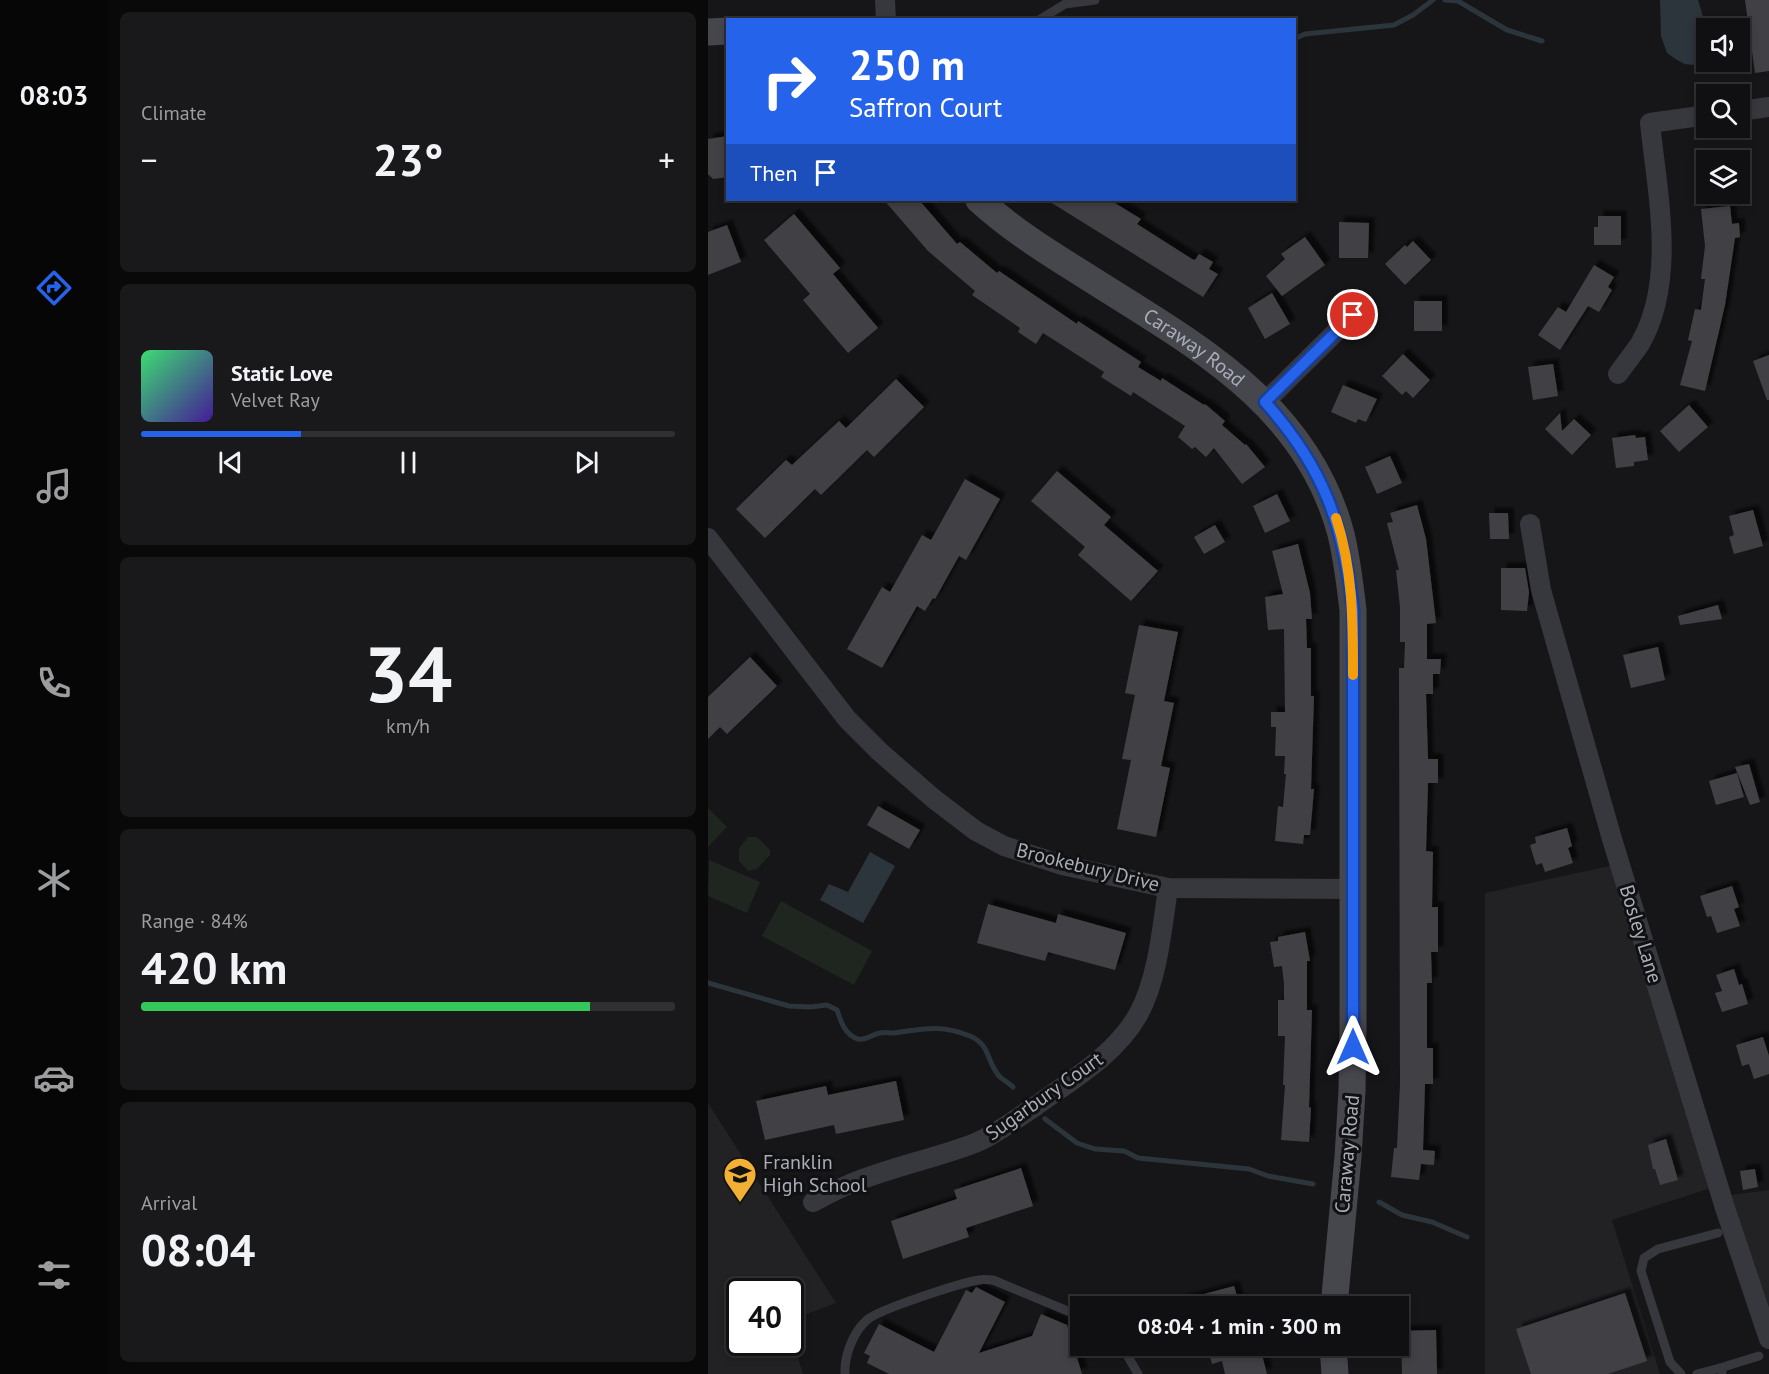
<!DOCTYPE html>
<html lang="en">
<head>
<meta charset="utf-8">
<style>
	body { margin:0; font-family:"PT Sans",sans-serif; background:#19191b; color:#f1f3f6; height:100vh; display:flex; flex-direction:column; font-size:22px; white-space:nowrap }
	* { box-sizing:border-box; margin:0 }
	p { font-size:20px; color:#9c9d9f }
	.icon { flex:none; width:33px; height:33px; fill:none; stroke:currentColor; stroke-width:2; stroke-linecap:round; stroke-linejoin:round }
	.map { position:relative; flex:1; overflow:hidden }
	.sheet { display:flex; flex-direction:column; gap:12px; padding:12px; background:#09090a; width:600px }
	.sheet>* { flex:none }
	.banner { position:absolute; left:18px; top:18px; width:570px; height:183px; border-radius:0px; box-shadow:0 3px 9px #0003,0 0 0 2px #303032; background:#2563eb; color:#fff; overflow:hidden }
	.tools { position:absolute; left:988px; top:18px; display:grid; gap:12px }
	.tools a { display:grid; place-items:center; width:54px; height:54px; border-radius:0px; background:#101012; box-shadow:0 3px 9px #0003,0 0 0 2px #303032; font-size:30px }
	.speed { position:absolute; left:18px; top:1278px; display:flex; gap:12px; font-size:30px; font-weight:700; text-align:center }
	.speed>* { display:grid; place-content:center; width:78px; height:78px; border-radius:50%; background:#101012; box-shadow:0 3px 9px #0003,0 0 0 2px #303032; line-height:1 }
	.speed .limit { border:3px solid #111; border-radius:9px; background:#fff; color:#111 }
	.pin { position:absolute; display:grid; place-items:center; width:51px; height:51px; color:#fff; margin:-26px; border:3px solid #fff; border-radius:50%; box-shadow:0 2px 6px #0007 }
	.me { position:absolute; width:66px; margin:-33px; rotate:0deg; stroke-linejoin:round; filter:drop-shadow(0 0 4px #0008) }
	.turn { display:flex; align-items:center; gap:21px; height:126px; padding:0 24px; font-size:27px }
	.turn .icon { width:78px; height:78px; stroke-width:2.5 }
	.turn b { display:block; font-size:42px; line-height:51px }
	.then { display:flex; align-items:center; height:57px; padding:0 24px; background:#0003; gap:12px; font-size:22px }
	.big { font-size:45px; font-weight:800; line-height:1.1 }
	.sheet .widget { flex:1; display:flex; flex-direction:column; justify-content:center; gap:9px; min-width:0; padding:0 21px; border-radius:9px; background:#19191b }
	.sheet .dial { align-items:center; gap:0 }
	.dial b { font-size:78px; line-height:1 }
	.song { display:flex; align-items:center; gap:18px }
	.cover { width:72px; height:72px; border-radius:9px; background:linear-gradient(135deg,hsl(140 70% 55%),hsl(260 70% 35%)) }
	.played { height:6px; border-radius:3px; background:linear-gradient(90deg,#2563eb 30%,#303032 30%) }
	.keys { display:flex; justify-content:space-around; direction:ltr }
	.heat { display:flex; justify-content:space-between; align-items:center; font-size:33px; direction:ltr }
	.charge { height:9px; border-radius:4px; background:linear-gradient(90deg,#34c759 84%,#303032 0) }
	.trip { position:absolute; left:362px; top:1296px; width:339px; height:60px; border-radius:0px; background:#101012; box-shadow:0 3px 9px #0003,0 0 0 2px #303032; font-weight:800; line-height:60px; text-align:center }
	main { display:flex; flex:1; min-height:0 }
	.tabs { display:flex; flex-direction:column; width:108px; justify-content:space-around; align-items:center; background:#060607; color:#9c9d9f }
	.tabs .icon { width:42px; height:42px }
	.tabs .active { color:#2563eb }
	.tabs b { font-size:27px; color:#f1f3f6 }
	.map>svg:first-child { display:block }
	.built { fill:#222225 }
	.green { fill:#1e261f }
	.water { fill:#2c353c }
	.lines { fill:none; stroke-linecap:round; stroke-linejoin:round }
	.stream { stroke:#2c353c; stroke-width:5 }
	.building { fill:#404145; filter:url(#shadow) }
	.lane { stroke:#37383d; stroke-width:9 }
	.street { stroke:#37383d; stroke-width:20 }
	.secondary { stroke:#45474d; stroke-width:27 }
	.route-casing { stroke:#184099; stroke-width:15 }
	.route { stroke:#2563eb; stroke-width:10 }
	.slow { stroke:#f59e0b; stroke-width:10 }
	.labels { text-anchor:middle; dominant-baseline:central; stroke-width:6; stroke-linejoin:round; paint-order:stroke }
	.street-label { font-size:20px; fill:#a8adb8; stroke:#111113 }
	.poi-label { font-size:20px; fill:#a8adb8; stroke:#111113; text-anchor:start }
</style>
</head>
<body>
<main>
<nav class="tabs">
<b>08:03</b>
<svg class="icon active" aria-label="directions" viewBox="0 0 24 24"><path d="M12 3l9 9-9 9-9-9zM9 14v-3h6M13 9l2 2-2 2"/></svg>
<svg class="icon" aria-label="music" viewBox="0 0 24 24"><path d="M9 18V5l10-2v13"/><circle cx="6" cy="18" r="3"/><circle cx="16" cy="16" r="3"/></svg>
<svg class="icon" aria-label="phone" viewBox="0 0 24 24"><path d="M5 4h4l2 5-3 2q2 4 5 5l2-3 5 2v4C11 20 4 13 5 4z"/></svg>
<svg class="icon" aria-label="climate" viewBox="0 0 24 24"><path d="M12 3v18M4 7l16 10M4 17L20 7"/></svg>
<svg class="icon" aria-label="car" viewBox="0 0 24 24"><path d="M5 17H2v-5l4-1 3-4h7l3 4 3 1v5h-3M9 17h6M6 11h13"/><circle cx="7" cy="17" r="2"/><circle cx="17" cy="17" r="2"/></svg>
<svg class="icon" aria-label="filters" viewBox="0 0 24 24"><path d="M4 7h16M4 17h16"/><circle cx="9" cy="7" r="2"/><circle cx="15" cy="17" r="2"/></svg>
</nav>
<section class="sheet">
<div class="widget"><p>Climate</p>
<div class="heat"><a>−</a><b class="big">23°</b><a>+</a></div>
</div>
<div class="widget">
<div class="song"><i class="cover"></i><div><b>Static Love</b><p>Velvet Ray</p></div></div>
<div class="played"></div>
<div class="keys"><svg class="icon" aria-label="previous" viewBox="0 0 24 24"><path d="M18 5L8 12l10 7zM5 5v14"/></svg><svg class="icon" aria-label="pause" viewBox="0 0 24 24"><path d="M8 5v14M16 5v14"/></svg><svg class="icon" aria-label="next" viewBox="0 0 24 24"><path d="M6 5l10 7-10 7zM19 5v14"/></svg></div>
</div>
<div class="widget dial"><b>34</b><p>km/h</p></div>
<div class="widget"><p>Range · 84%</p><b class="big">420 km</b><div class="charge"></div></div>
<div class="widget"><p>Arrival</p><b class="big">08:04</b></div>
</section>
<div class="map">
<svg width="1061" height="1374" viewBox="0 0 1061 1374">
	<defs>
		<filter id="shadow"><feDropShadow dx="5.5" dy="-5.5" stdDeviation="1.5" flood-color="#0009"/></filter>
	</defs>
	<rect width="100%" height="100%" fill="#161618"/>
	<g class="built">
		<polygon points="906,865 1006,1187 904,1220 952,1374 777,1374 777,893"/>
		<polygon points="0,1103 128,1303 83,1320 82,1292 32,1292 32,1342 82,1342 83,1335 95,1374 0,1374"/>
		<polygon points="1061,1190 1061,1310 1023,1195"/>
	</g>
	<g class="green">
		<polygon points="0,808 19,827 0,847"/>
		<polygon points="40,837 49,837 62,850 62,855 49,869 40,871 31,861 31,848"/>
		<polygon points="1,860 52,882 39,913 0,896"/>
		<polygon points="73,901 164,951 146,985 54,936"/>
	</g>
	<g class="water">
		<path d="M952 0H990C996 19 1003 42 996 62 979 69 972 62 959 53L953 36Z"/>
		<polygon points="162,852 187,866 155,923 112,900 121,884 140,892"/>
	</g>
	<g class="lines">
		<g class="stream">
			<polyline points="737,0 750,1 799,30 834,41"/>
			<polyline points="586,39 597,34 686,25 705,15 725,0"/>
			<path d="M0 983 81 1006 102 1007 119 1005 129 1010C133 1022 137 1035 150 1039 158 1041 164 1034 172 1033 176 1032 181 1033 185 1033 215 1029 233 1024 262 1036 283 1045 278 1061 291 1076 295 1080 301 1083 305 1087"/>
			<polyline points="337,1119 369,1143 387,1149 416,1151 430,1158 541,1169 560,1176 605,1184"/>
			<polyline points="671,1202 694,1215 724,1222 759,1237"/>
		</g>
	</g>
	<g class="building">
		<polygon points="1037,0 1061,0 1061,71 1047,73"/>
		<polygon points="20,136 20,177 5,179 0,174 0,139"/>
		<polygon points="176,200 211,200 249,244 252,242 289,273 291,271 369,324 370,321 433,362 430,367 453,381 454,378 496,405 497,404 517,421 514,425 537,445 538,444 557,467 534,484 506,448 498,457 487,447 484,449 470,437 477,426 425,392 423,396 393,377 396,372 343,338 335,333 328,344 310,332 312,328 264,295 267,291 220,251"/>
		<polygon points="339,200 402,200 433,219 429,224 484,259 487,260 491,254 505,262 501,269 510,274 495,297"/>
		<polygon points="1022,206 1024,224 1031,223 1032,237 1027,238 1017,305 997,391 972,385 984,341 980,340 987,309 993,310 997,279 993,279 997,246 993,209"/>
		<polygon points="86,214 132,268 125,274 170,328 140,353 95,300 102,294 56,240"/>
		<polygon points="890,216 913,216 913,245 886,245 886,227 890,227"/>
		<polygon points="631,222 661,223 660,258 631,258"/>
		<polygon points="19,225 33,262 0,275 0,232"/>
		<polygon points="597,237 617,265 574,296 558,276 577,259 573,254"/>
		<polygon points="705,241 723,260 697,285 677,264 697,245 699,247"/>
		<polygon points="886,265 906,277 900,287 904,290 891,312 880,306 852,350 830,335 850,307 858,312"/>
		<polygon points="564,293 582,324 557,339 540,308"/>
		<rect x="706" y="301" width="28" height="30"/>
		<polygon points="695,354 722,380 705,398 698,391 694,395 674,376"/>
		<polygon points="1061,355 1061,400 1059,400 1045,361"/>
		<polygon points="845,364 850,396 825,400 820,367"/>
		<polygon points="188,379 216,407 166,457 159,450 113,495 107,489 57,538 28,509 78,460 84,465 131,421 138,428"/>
		<polygon points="635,385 669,399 658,422 650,419 648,423 623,412"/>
		<polygon points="981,405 1000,427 971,452 952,431"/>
		<polygon points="852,413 854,431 866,419 883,435 864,455 837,429"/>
		<polygon points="927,435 928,438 937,437 940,460 926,462 926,466 908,468 904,438"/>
		<polygon points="682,456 694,483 669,494 657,467"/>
		<polygon points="349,471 403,517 396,525 450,571 423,601 370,555 377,547 323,501"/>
		<polygon points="257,479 292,499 258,560 251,556 227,599 225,598 217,611 209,606 174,668 139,649 174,587 182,592 214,535 223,540"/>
		<polygon points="569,494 582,521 557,533 545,506"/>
		<polygon points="709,505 718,539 728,623 719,624 719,659 733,659 732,674 725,674 725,694 718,694 720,759 730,759 730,783 720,783 718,851 725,852 724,907 730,907 730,952 723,952 724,983 719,983 719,1048 725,1048 725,1084 717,1084 715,1150 727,1151 726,1165 713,1164 711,1180 683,1177 686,1148 689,1148 692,1084 691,668 696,668 697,642 692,642 692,607 688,570 691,570 679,523 685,522 682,513"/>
		<polygon points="1045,510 1055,546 1026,554 1021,537 1026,535 1021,516"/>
		<polygon points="781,513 800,513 801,539 782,539"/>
		<polygon points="507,525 517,542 496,554 486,537"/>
		<polygon points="590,544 602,593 604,619 598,619 599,648 603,648 603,696 606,696 603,789 606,789 602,835 596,835 595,844 567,841 570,806 575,807 578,774 576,774 577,756 567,756 568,727 563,727 563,712 577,712 576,629 560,630 557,597 575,594 564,551"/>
		<polygon points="793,568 817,568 821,592 819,611 793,610"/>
		<polygon points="1010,605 1014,619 972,625 970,616"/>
		<polygon points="431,625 470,632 456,701 466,703 453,766 462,768 448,837 409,829 423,760 414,759 427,695 417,693"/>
		<polygon points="950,647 957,680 923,688 915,655"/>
		<polygon points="42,657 69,686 19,734 12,727 0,739 0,697"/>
		<polygon points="1041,764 1052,802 1042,805 1027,767"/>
		<polygon points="1029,773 1036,797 1008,805 1001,781"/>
		<polygon points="170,806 212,830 201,849 159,825"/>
		<polygon points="859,828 864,846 860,848 865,863 837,872 834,863 828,865 822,845 828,843 827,837"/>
		<polygon points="1024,886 1031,907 1026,909 1032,926 1009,933 1003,916 999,917 992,896"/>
		<polygon points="280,904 348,923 350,914 418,933 407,970 340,952 337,961 269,943"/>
		<polygon points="597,932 602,961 599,961 599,1010 604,1010 601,1107 603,1108 601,1142 573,1140 577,1085 575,1085 577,1036 570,1036 570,1000 576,1000 576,984 574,966 566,967 562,942 570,941 570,937"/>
		<polygon points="1026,969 1031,985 1034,984 1040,1004 1014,1012 1007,993 1014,991 1008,975"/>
		<polygon points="1055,1037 1061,1056 1061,1074 1046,1079 1041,1064 1034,1066 1028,1045"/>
		<polygon points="188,1081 196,1120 128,1134 126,1125 57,1140 48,1101 118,1086 120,1095"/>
		<polygon points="958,1139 970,1180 952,1185 947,1169 945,1169 940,1145"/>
		<polygon points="313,1168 325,1206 258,1228 261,1237 195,1259 183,1221 249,1199 246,1190"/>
		<polygon points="1047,1169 1050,1187 1035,1190 1032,1171"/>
		<polygon points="526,1286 532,1306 466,1306 466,1302"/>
		<polygon points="268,1287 297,1302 271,1353 324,1336 333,1314 359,1325 374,1374 181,1374 159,1363 162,1356 156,1353 171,1324 226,1352 258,1290 264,1293"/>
		<polygon points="917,1293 939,1361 900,1374 823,1374 808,1329"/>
		<polygon points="728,1330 729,1374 694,1374 693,1331"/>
		<polygon points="499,1346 542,1346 544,1353 553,1351 559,1374 517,1374 514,1361 504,1364"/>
	</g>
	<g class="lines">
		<g class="lane">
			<polyline points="331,20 357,4 387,0"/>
			<polyline points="414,1346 430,1374"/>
			<polyline points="1012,1368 1051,1356"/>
			<path d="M137 1374C136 1356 145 1332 159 1320 169 1310 255 1282 271 1280 276 1279 281 1280 285 1280L372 1316"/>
			<polyline points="973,1374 962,1362 933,1271 936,1258 950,1249 1010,1233"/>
			<polyline points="989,1374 1012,1368 1014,1372"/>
		</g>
		<g class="street">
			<polyline points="177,0 178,20"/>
			<polyline points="1032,111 1061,107"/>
			<path d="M910 374C917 364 925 354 932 344 969 280 949 192 942 123L999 115"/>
			<polyline points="557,402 645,315"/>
			<polyline points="822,524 833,590 904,839 1017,1208 1061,1339"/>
			<polyline points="0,538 139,719 172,752 226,799 268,831 296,846 354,865 460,888 644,889"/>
			<path d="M105 1202C117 1196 129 1189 142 1184 182 1167 226 1159 267 1143 289 1134 309 1118 329 1105 365 1079 407 1055 430 1015 450 979 454 928 460 888"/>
		</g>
		<g class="secondary">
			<polyline points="0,32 20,31"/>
			<path id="s1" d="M271 200C304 230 341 253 378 276 483 343 598 402 633 534 639 559 642 584 645 610V1026L644 1091 640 1157 626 1306"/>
			<polyline points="625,1346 627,1374"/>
		</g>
	</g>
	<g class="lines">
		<defs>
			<path id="route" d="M645 1047V610C635 523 616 468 557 402L645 315"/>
		</defs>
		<use href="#route" class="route-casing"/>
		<use href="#route" class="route"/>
		<path class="slow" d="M628 518C645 569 645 622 645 675"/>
	</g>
	<defs>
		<symbol id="school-pin" viewBox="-11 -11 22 30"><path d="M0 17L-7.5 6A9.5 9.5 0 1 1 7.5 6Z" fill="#f2b134" stroke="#111113"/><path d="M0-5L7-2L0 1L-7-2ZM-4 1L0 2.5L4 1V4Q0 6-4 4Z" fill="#111"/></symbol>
	</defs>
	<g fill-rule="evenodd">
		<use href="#school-pin" x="13" y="1155" width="38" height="52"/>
	</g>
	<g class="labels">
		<g class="street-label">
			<text stroke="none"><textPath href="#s1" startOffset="261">Caraway Road</textPath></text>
			<text transform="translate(380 867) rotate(14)">Brookebury Drive</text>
			<text transform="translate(933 934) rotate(73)">Bosley Lane</text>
			<text transform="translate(336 1096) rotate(-35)">Sugarbury Court</text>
			<text transform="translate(639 1154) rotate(-85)">Caraway Road</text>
		</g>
		<g class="poi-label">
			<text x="55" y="1162">Franklin<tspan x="55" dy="23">High School</tspan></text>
		</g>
	</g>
</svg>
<div class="tools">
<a><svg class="icon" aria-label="sound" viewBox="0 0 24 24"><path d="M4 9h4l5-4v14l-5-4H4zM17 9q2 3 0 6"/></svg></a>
<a><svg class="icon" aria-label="search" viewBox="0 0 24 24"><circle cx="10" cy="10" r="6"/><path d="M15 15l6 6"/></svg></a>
<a><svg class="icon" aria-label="layers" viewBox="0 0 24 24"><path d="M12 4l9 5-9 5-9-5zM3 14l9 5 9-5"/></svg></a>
</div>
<div class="speed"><div class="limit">40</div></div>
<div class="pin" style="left:645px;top:315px;background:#d93025"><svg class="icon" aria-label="arrive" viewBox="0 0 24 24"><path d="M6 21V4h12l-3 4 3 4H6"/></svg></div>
<svg class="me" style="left:645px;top:1047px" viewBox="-20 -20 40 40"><path d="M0-17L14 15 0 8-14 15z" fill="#2563eb" stroke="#fff" stroke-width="4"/></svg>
<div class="trip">08:04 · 1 min · 300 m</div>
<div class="banner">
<div class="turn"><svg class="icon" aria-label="right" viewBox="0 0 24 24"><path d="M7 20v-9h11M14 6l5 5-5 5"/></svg><div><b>250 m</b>Saffron Court</div></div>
<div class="then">Then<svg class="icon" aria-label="arrive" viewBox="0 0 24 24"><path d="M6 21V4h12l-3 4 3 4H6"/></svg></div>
</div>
</div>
</main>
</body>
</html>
